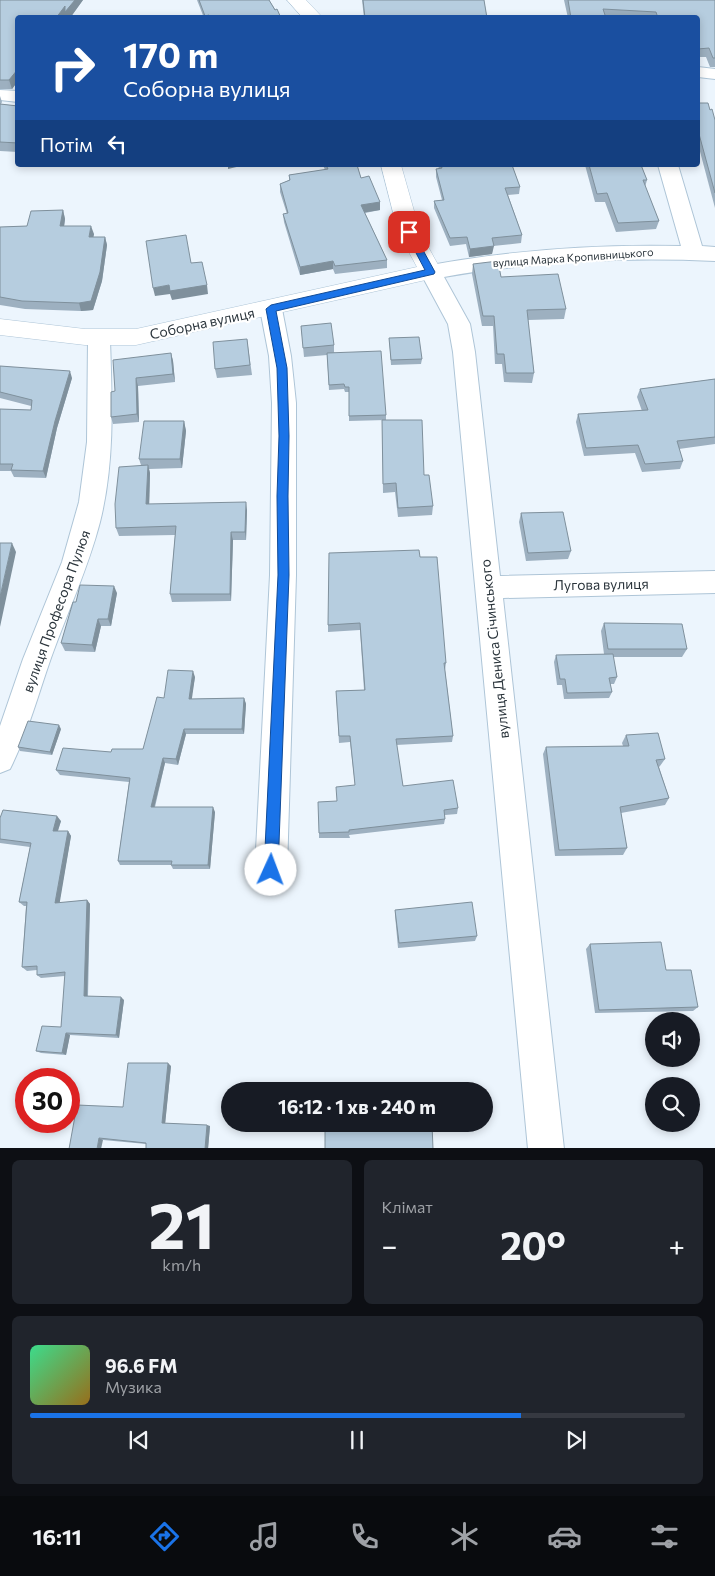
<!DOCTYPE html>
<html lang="uk">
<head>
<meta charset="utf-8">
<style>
	body { margin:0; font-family:Commissioner,sans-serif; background:#20242c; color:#f1f3f6; height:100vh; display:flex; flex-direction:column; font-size:19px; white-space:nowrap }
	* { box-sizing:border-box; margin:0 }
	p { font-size:16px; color:#9ea1a6 }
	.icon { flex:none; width:28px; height:28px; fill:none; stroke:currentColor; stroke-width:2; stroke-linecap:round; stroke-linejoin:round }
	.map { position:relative; height:1148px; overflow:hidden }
	.panel { display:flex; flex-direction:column; gap:12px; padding:12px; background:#0d0f14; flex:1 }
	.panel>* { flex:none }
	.guide { position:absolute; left:15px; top:15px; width:685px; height:152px; border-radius:5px; box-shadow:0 2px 8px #0003; background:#1a4fa0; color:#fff; overflow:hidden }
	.tools { position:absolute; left:645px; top:1012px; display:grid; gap:10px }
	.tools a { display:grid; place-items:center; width:55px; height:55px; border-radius:50%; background:#171b24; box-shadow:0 2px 8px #0003; font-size:25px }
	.speed { position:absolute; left:15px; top:1068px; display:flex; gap:10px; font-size:25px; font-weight:700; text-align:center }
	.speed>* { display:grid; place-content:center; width:65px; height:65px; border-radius:50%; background:#171b24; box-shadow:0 2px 8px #0003; line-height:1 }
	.speed .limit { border:8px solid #d22; background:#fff; color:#111 }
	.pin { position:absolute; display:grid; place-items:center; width:42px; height:42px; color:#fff; margin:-21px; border-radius:10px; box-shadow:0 2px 8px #0006 }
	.me { position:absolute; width:55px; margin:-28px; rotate:2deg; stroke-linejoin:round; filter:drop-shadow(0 0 4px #0008) }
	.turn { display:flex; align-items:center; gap:18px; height:105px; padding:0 25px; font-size:22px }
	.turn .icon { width:65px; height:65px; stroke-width:2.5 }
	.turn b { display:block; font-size:35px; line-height:42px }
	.then { display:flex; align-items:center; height:48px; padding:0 25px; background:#0003; gap:10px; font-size:19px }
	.big { font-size:38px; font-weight:700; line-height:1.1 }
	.panel .card { flex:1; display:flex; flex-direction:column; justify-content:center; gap:8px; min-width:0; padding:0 18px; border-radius:8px; background:#20242c }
	.panel .dial { align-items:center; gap:0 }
	.dial b { font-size:65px; line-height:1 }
	.song { display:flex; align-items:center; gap:15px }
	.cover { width:60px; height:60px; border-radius:8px; background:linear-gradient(135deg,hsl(150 70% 55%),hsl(40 70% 35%)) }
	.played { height:5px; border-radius:2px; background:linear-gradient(90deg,#1a73e8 75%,#363941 75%) }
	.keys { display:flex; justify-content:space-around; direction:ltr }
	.heat { display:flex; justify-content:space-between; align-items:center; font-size:28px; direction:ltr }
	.panel .tiles { flex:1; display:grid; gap:12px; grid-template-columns:1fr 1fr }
	.card:last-child { grid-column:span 2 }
	.trip { position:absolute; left:221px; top:1082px; width:272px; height:50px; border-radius:25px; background:#171b24; box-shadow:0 2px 8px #0003; font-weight:700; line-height:50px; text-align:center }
	.dock { display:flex; height:80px; justify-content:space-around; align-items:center; background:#090b0e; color:#9ea1a6 }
	.dock .icon { width:35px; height:35px }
	.dock .on { color:#1a73e8 }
	.dock b { font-size:22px; color:#f1f3f6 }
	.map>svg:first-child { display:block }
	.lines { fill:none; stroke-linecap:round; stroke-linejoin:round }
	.street-casing { stroke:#aec5d7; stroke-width:2 }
	.secondary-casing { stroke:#aec5d7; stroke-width:1 }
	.street { fill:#fff; fill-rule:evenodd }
	.secondary { fill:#fff; fill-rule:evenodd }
	.wall { fill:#9db0c0 }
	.shaded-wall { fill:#7f909c }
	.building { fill:#b6cddf; stroke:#7f909c }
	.route { fill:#1a73e8; stroke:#114b97 }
	.labels { text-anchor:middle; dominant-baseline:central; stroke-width:4.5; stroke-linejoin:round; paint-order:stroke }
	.far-street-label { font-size:11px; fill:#2b353c; stroke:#fff }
	.street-label { font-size:14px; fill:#2b353c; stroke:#fff }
</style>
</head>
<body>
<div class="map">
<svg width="715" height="1149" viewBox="0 0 715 1149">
	<rect width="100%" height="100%" fill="#ecf5fd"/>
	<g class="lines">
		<defs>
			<g id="street">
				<polygon points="698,67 715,69 715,79 698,77"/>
				<polygon points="0,90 18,91 18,102 0,100"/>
				<path d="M658 165H678L702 246 715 247V261C624 257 534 261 444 277L470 324 475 352 500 576 715 571V593L503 598 564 1149H528L453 352 448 324 420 272 424 267 431 265C514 250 596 244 681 246Z"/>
				<polygon points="271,301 279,304 282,309 291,356 296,403 296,575 287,870 282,881 271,886 260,881 255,870 270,575 272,403 269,356 260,309 263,304"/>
				<path d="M99 332 107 334 110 340C112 401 115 462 100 522 88 569 67 613 51 658 38 695 28 733 10 769L0 773V726L23 659 62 562 79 502 87 442 88 340 91 334Z"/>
			</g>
			<g id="secondary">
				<polygon points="287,0 306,0 323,18 303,18"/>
				<polygon points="381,165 401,165 420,232 442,272 439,277 136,345 85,345 0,335 0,319 85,329 136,329 417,267 398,232"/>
			</g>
		</defs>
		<use href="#street" class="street-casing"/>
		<use href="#secondary" class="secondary-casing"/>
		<use href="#street" class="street"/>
		<use href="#secondary" class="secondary"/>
	</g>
	<g class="wall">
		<polygon points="0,0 83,0 70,18 67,18 66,16 65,18 18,18 18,81 12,89 0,89"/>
		<polygon points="197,0 269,0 281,18 204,18"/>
		<polygon points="362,0 484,0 487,18 364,18"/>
		<polygon points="564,0 715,0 715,67 710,67 706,57 698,57 698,18 568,18"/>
		<polygon points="0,96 2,102 1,104 18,106 18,152 0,151"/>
		<polygon points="698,103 710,110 715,120 715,208 698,144"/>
		<polygon points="75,165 93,165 76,166"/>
		<polygon points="323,165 357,165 361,178 380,202 380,210 365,213 387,260 387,268 335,274 333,269 300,275 284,222 283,214 287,214 280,192 280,184 289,180 289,175 325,170"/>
		<polygon points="438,165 512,165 520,187 519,194 508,195 522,235 521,243 493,246 492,254 469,257 466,244 450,246 434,208 434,201 442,200 436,177 436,169 439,169"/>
		<polygon points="585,165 641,165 647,180 645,187 659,221 656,229 616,232 605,202 595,202"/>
		<polygon points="63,210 65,219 64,226 94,234 93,237 105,237 107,245 102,281 93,310 81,311 25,309 0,305 0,227 27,226"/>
		<polygon points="473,264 566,309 564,319 528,320 534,373 532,383 504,382 502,364 495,364 493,326 482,326 472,274"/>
		<polygon points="301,326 334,345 334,352 386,415 386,420 349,421 349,392 345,392 344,389 329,390 327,355 304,357"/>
		<polygon points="389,338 422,359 421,364 391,365"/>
		<polygon points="247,339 252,375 217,378 215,369"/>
		<polygon points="171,353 173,361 175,382 138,386 139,422 113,424 111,417 115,391"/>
		<polygon points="0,366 72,378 57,428 46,478 14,477 11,471 0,471 0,409 31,410 31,406 0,398"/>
		<polygon points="715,379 715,444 679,449 683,461 680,469 642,472 635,453 584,456 576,422 578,414 642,411 637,397 640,389"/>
		<polygon points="382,420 424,475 433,506 432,515 398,517 395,492 383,493"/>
		<polygon points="184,421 186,431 182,468 149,469 150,473 149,504 247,510 246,540 233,540 231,601 172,602 170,594 175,535 119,536 116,528 141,465 139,459"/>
		<polygon points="521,513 571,551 568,559 526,561 519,522"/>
		<polygon points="420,557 446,663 445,670 453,736 452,742 396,745 403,786 458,808 457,814 445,815 445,819 444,824 349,835 350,838 319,838 319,833 337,801 355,785 350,742 339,743 336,691 364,690 360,630 328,632 328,625"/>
		<polygon points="117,593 111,626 101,626 95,652 65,651 61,643 76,602"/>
		<polygon points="604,623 687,649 682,657 613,657 617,677 614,684 610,684 612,692 609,698 564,699 562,685 557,685 554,662 556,655 604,654 601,631"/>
		<polygon points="195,677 191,699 244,698 246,704 244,734 186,734 178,765 165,763 155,807 215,812 210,869 173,869 171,865 120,865 118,861 129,782 60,775 56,770 111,752 143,749 164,698"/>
		<polygon points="61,729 52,755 20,751 18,747"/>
		<polygon points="626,735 665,759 660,766 659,767 669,798 665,805 621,813 627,848 623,855 555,856 543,754 546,747 623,746 622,743"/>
		<polygon points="0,818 61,821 58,831 68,831 71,836 59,903 87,900 90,904 88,996 124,1000 119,1038 70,1035 66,1055 41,1053 36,1051 61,1027 65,976 41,978 37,975 37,970 27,971 22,967 26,906 24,906 19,902 30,847 0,843"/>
		<polygon points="395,910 477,936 475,941 398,948 395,915"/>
		<polygon points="590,944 698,1007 693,1011 595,1013 586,949"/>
		<polygon points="171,1066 165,1123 210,1126 208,1149 146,1149 146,1144 103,1140 69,1149 123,1107"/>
	</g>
	<g class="shaded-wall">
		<polygon points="75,0 83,0 70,18 67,18 66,16 65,18 56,18 65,6"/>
		<polygon points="18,69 18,81 12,89 9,80"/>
		<polygon points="228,165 245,165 228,169"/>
		<polygon points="380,202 380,210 361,213 361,205"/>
		<polygon points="63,210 65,219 63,235 60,226"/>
		<polygon points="91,226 94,234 92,245 89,237"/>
		<polygon points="105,237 107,245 102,281 93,310 81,311 79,303"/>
		<polygon points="494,246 492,254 469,257 470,249"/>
		<polygon points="333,261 333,269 300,275 300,267"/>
		<polygon points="169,285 207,285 208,294 172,300 170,294 155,296 153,288"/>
		<polygon points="171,353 173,361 175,382 173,374"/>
		<polygon points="70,371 72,378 57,428 46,478 43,471 55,421"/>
		<polygon points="136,378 138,386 139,422 137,414"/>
		<polygon points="184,421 186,431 182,468 180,459"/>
		<polygon points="148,465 150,473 149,512 146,504"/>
		<polygon points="246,502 247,510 246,540 245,532"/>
		<polygon points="231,532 233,540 231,601 230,594"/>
		<polygon points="12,543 16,552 0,627 0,597"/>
		<polygon points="114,586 117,593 111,626 108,619"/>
		<polygon points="98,619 101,626 95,652 92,645"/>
		<polygon points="193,671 195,677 191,705 189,699"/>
		<polygon points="244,698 246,704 244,734 242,729"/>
		<polygon points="59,725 61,729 52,755 50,752"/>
		<polygon points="184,729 186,734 178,765 176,759"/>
		<polygon points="163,758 165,763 153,812 151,807"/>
		<polygon points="213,807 215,812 210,869 208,865"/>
		<polygon points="57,816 61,821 56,836 53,831"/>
		<polygon points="68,831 71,836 59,907 55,903"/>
		<polygon points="87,900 90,904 87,999 84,996"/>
		<polygon points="121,997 124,1000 119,1038 116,1035"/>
		<polygon points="66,1033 70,1035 66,1055 62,1053"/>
		<polygon points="168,1063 171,1066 165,1125 162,1123"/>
		<polygon points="207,1125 210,1126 208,1149 205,1149"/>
		<polygon points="99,1138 103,1140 101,1149 97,1149"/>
	</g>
	<g class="building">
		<polygon points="0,0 75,0 65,12 65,6 56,18 18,18 18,69 9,80 0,80"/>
		<polygon points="199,0 269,0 275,10 277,9 281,18 209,18 209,15 205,16"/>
		<polygon points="363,0 484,0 487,18 365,18"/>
		<polygon points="568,0 715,0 715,58 713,58 709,48 698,49 698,18 658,18 656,12 603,9 606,18 571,18"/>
		<polygon points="698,103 708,103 710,110 712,109 715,120 715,193 699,134 698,134"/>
		<polygon points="0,104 18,106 18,143 0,142"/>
		<polygon points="326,165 357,165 361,178 369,176 380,202 361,205 387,260 335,266 333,261 300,267 283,214 288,213 280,184 290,180 289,175 328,169"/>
		<polygon points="441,165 512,165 520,187 505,188 522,235 492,238 494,246 470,249 467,237 450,238 434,201 444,200 436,169 442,168"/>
		<polygon points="589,165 641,165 647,180 643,180 659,221 618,223 607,193 597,194"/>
		<polygon points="63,210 60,226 91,226 89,237 105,237 100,272 91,301 79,303 22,301 0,297 0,227 27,226 31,211"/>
		<polygon points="186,235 191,263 202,262 207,285 170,291 169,285 153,288 146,241"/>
		<polygon points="498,261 501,277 558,274 566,309 527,310 534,373 506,373 504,354 497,354 494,316 483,316 473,264"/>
		<polygon points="331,323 334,345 303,348 301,326"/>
		<polygon points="419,337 422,359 391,360 389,338"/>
		<polygon points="247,339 250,365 215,369 213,342"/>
		<polygon points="381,351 386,415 349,416 349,387 345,387 344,384 329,385 327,353"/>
		<polygon points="171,353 173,374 136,378 137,414 111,417 111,392 115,391 113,360"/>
		<polygon points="0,366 70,371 55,421 43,471 11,470 13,464 0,464 0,409 31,410 32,400 0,392"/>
		<polygon points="715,379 715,437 677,441 683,461 645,464 638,445 586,448 578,414 648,410 640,389"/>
		<polygon points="382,420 422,420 424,475 429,475 433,506 398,508 396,483 383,484"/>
		<polygon points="144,421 184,421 180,459 139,459"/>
		<polygon points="148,465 146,504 246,502 245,532 231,532 230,594 170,594 176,526 116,528 115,504 119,467"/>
		<polygon points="563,512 571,551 528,553 521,513"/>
		<polygon points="0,543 12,543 0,597"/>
		<polygon points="419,550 420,557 437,557 446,663 444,663 453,736 396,739 403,786 453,780 458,808 444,810 445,819 349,830 349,832 319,833 318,802 337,801 336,787 355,785 350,736 339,736 336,691 365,690 360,623 328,625 329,553"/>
		<polygon points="80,585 114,586 108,619 98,619 92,645 61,643 73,602 76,602"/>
		<polygon points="604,623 682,624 687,649 608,649"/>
		<polygon points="613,654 617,677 609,678 612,692 567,693 565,679 560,679 556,655"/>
		<polygon points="168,670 193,671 189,699 244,698 242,729 184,729 176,759 163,758 151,807 213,807 208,865 171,865 172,861 118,861 130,778 56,770 63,748 111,752 112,749 143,749 157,697 164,698"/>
		<polygon points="28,721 59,725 50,752 18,747"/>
		<polygon points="658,733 665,759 656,760 669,798 620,807 627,848 559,850 546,747 629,746 626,735"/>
		<polygon points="3,810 57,816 53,831 68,831 55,903 87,900 84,996 121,997 116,1035 66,1033 62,1053 36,1051 42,1026 61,1027 65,972 37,975 37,966 22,967 27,902 19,902 31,843 0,839 0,818"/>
		<polygon points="472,902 477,936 399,943 395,910"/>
		<polygon points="661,942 666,970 691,970 698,1007 599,1010 590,944"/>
		<polygon points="128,1063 168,1063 162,1123 207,1125 205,1149 146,1149 146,1143 99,1138 97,1149 69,1149 77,1105 123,1107"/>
		<polygon points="325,1124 432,1124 433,1149 325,1149"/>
	</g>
	<polygon class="route" points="409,229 413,232 435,272 434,274 276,311 287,368 289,436 288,496 289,575 278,870 276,875 271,877 266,875 264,870 278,575 277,496 279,436 277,368 266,309 271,305 425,270 405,232"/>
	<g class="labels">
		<g class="far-street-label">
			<text transform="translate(573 257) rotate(-4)">вулиця Марка Кропивницького</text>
		</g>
		<g class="street-label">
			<text transform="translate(202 323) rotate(-12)">Соборна вулиця</text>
			<text transform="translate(601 584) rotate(-1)">Лугова вулиця</text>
			<text transform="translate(56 611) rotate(-70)">вулиця Професора Пулюя</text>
			<text transform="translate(494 649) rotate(-96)">вулиця Дениса Січинського</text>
		</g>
	</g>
</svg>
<div class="tools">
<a><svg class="icon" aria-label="sound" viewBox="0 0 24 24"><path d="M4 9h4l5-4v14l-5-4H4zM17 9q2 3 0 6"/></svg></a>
<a><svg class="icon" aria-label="search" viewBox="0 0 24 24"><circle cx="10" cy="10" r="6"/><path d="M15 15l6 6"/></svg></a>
</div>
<div class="speed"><div class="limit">30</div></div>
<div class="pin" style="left:409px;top:232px;background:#d93025"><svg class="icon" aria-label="arrive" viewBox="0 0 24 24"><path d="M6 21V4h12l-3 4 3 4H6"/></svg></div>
<svg class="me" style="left:271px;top:870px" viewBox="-20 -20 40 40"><circle r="19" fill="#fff"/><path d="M0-13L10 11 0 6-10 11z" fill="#1a73e8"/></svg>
<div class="trip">16:12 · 1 хв · 240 m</div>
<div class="guide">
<div class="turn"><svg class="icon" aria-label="right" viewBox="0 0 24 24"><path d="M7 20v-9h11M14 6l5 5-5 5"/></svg><div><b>170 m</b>Соборна вулиця</div></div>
<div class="then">Потім<svg class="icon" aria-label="left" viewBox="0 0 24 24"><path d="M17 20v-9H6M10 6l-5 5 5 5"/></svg></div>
</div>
</div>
<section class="panel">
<div class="tiles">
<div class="card dial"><b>21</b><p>km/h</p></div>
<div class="card"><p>Клімат</p>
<div class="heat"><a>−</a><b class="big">20°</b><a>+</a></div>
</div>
<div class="card">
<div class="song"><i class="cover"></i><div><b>96.6 FM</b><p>Музика</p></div></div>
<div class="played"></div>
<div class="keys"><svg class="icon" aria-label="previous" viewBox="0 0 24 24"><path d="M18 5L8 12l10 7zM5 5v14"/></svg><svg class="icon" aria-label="pause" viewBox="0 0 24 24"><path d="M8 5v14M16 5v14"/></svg><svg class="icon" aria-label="next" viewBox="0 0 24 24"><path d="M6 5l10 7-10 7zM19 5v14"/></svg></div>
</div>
</div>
</section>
<nav class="dock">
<b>16:11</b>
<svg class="icon on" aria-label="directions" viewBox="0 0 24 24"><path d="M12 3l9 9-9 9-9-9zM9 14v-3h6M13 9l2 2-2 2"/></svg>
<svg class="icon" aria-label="music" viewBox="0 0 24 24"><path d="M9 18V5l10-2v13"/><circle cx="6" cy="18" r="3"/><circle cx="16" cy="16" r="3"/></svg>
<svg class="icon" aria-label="phone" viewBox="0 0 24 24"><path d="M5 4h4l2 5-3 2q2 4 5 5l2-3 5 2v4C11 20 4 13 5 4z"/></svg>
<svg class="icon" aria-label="climate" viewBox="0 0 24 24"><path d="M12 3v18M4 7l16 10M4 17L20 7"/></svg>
<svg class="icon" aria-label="car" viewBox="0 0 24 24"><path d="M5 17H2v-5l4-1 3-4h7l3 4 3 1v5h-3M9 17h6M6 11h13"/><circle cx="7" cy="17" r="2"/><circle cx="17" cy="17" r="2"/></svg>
<svg class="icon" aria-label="filters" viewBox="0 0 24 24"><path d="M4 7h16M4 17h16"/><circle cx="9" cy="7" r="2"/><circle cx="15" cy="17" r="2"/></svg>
</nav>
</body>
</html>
